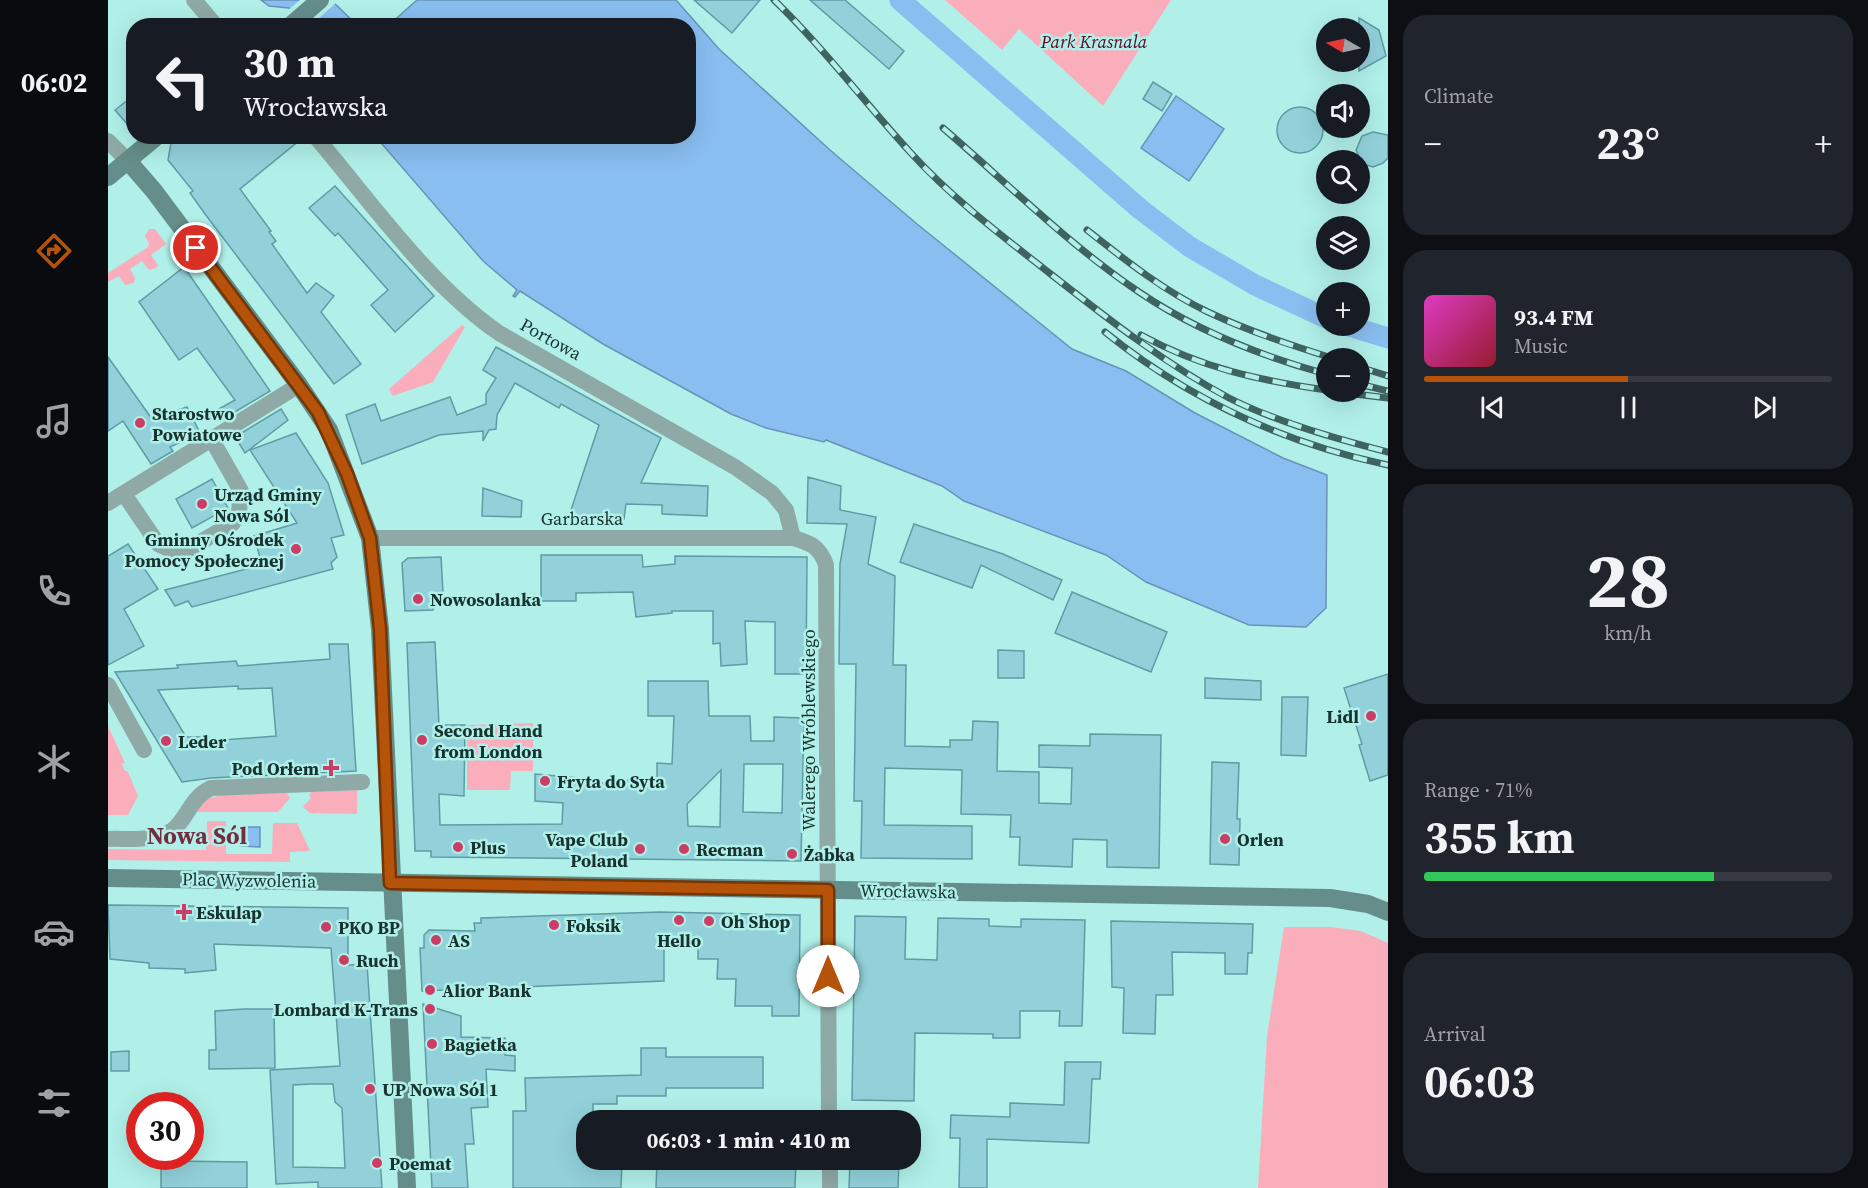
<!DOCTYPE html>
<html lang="en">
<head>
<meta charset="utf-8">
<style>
	body { margin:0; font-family:"Source Serif 4",serif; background:#20242c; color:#f1f3f6; height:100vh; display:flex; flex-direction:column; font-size:22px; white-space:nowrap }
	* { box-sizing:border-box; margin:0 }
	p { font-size:20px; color:#9ea1a6 }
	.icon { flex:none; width:33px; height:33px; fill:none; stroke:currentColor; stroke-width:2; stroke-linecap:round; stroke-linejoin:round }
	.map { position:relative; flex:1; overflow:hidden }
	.side { display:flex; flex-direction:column; gap:15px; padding:15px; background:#0d0f14; width:480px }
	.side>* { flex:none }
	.top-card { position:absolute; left:18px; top:18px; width:570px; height:126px; border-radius:24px; box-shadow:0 6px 24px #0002; background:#171b24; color:#f1f3f6; overflow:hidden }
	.needle { width:39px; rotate:279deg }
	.controls { position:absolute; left:1208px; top:18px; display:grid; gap:12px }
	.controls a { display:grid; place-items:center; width:54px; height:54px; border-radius:50%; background:#171b24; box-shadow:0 6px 24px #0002; font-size:30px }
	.speed { position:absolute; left:18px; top:1092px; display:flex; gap:12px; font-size:30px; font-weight:700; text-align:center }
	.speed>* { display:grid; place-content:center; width:78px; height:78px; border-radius:50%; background:#171b24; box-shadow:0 6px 24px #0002; line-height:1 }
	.speed .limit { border:9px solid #d22; background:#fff; color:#111 }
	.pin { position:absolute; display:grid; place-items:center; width:51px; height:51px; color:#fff; margin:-26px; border:3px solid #fff; border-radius:50%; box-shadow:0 2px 6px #0007 }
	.me { position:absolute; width:66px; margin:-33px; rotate:0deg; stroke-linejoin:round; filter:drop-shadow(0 0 4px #0008) }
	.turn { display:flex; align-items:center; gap:21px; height:126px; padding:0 18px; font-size:27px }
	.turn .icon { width:78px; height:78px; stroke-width:2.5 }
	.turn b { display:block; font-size:42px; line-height:51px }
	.big { font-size:45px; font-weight:700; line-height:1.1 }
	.side .tile { flex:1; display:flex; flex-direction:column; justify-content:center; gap:9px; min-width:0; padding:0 21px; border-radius:24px; background:#20242c }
	.side .dial { align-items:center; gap:0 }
	.dial b { font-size:78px; line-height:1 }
	.song { display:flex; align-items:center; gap:18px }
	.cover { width:72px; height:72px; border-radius:9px; background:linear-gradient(135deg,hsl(310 70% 55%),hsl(350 70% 35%)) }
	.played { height:6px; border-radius:3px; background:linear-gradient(90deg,#b45309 50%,#363941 50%) }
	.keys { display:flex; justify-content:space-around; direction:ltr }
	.heat { display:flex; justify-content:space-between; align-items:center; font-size:33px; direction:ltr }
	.charge { height:9px; border-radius:4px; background:linear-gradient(90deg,#34c759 71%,#363941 0) }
	.trip { position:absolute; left:468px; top:1110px; width:345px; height:60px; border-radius:24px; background:#171b24; box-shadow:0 6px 24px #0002; font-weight:700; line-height:60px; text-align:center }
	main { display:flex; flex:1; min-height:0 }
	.menu { display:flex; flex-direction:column; width:108px; justify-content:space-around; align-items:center; background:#090b0e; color:#9ea1a6 }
	.menu .icon { width:42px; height:42px }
	.menu .selected { color:#b45309 }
	.menu b { font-size:27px; color:#f1f3f6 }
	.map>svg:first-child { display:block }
	.green { fill:#faaebc }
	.water { fill:#89bef1; stroke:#6794b7; stroke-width:1.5 }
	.pier { fill:#b0f0e9 }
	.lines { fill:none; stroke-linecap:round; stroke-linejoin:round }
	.canal { stroke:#89bef1; stroke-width:21 }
	.building { fill:#92d1da; stroke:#5e9ca5; stroke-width:1.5; fill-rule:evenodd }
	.street { stroke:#8fa9a6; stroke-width:16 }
	.secondary { stroke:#658d89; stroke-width:18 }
	.rail-casing { stroke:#3f635f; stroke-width:7 }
	.rail { stroke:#b0f0e9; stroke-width:4.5; stroke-dasharray:14; stroke-linecap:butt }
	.route-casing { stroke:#753606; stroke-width:15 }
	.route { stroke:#b45309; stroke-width:10 }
	.poi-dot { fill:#cc3d66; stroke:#b0f0e9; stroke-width:2 }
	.labels { text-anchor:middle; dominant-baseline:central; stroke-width:5; stroke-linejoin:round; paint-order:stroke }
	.park-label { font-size:18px; font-style:italic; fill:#570924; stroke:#b0f0e9 }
	.street-label { font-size:18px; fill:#18322f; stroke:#b0f0e9 }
	.poi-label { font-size:18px; font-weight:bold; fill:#18322f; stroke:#b0f0e9; text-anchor:start }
	.district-label { font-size:24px; font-weight:bold; fill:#732d3e; stroke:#b0f0e9 }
</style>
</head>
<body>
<main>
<nav class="menu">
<b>06:02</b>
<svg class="icon selected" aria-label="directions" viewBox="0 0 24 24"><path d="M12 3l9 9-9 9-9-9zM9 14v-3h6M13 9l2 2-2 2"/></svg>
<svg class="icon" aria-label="music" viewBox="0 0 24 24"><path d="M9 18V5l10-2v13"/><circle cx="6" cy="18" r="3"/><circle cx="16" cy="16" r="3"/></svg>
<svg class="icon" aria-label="phone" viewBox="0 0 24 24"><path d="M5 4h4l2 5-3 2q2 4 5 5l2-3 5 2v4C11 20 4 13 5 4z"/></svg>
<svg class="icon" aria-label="climate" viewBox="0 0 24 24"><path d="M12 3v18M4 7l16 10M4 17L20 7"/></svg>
<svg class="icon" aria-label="car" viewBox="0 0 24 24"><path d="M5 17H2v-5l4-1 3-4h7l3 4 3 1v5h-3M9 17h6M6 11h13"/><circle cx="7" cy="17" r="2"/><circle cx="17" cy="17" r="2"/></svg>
<svg class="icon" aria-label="filters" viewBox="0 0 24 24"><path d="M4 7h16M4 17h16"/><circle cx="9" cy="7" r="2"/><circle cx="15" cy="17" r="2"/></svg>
</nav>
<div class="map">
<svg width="1280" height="1188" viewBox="0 0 1280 1188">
	<rect width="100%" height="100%" fill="#b0f0e9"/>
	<g class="green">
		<polygon points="837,0 1063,0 995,106 911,29 894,50"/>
		<polygon points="41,229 47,229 58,244 43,255 50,265 48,268 41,270 34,261 22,269 27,278 26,283 17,285 11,276 0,282 0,273 40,247 41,243 37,236"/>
		<polygon points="354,325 357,327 325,382 285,396 281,389"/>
		<polygon points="425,723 425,771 403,771 402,790 359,790 359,725"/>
		<polygon points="0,726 17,763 14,764 16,770 20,772 30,796 20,815 0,815"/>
		<polygon points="249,790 249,814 202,813 195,807 203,798 201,795 203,792"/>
		<polygon points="179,793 182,798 170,812 90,812 90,801 115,795"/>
		<polygon points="99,821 118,821 118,854 164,854 165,823 189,823 202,851 182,852 182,862 0,860 0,849 98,850"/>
		<polygon points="1176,927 1223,927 1253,931 1280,943 1280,1188 1150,1188 1159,1036"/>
	</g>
	<g class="water">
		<polygon points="153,0 223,0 249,25 194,25 181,8 161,6"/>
		<polygon points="309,0 568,0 611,49 722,150 809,224 964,349 1018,371 1087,413 1175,458 1219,475 1218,608 1198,627 1141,625 1038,582 998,555 856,501 834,486 718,440 716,442 658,428 623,414 495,344 412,291 407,297 405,296 409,290 375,261 268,137 580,136 580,26 281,25"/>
		<polygon points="1068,96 1116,129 1081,181 1033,148"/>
		<polygon points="133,827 152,827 152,847 132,846"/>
	</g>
	<polygon class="pier" points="192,0 226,0 228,3 202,26 190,26 179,11"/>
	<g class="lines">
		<g class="canal">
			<polyline points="792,0 1032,209 1082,247 1147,285 1218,318"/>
			<polyline points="1241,326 1280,338"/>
		</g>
	</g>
	<g class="building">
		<polygon points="586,0 652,0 624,33"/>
		<polygon points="702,0 737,0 796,51 781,69"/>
		<polygon points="1251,18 1271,30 1278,56 1251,71"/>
		<polygon points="1045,82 1064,94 1054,111 1035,99"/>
		<polygon points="26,95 26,132 7,110"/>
		<circle cx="1192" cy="130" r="23"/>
		<polygon points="1265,132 1280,135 1280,158 1275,163 1265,167 1255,164 1248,150 1254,136"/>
		<polygon points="73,136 197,136 132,189 163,231 161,232 168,241 164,244 199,293 208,283 226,296 213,312 253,364 226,384 97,214 82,193 85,191 60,160 63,143"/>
		<polygon points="227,186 326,296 287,332 263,305 280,290 230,233 227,236 201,208"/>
		<polygon points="76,267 162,391 115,419 109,410 127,400 89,348 71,360 31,302"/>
		<polygon points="388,347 553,438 533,483 600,486 599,516 554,514 554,505 518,504 516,519 460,519 491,425 453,404 451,408 407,383 389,415 388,429 381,430 375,441 375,431 331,435 254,464 238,415 267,404 273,421 342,397 349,415 378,404 378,394 388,378 375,370"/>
		<polygon points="0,357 44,419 79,407 92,433 62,447 65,451 43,464 15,421 0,431"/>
		<polygon points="173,409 180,420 137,453 127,437"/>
		<polygon points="188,433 220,483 236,535 223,538 229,557 223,563 225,569 84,607 80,601 67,606 57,590 154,565 146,536 189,523 142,450"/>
		<polygon points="700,477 733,486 732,510 768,517 760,564 787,576 785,665 798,665 797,746 842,747 842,740 864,740 865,721 890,722 889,771 931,772 931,803 963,804 964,768 931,767 931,745 982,746 982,734 1053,735 1051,868 999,867 999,840 965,839 964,867 911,865 912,837 902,837 903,815 853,814 854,770 777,768 776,825 864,826 864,859 753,858 754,801 746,801 748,664 731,664 732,564 739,524 699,523"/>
		<polygon points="104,479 120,508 84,528 68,499"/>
		<polygon points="375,488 414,501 413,517 374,516"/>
		<polygon points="806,524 895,554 954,580 945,600 873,565 864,588 792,562"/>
		<polygon points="20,544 50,589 16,609 36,646 0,665 0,556"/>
		<polygon points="433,555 534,555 535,567 567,564 567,556 699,557 698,674 667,674 667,622 637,621 639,664 613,666 612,643 605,644 605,611 564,611 564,613 528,617 525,592 468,593 468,601 433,601"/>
		<polygon points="333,557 335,592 324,593 325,610 297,611 294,563 300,558"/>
		<polygon points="964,592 1059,632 1043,672 947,633"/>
		<path d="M327 642 331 725H357L356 796 331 794 332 825 454 824 455 803 427 801V774L473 778V783H514V780L549 781V763L564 764 566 716H540V681H600L601 716H642L643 741H666V717L696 718 693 861 323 857V851H307L299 643ZM636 764H675L674 813 635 812ZM613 770 612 827 580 826 579 804Z"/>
		<path d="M221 644H240L248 771 103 778 74 782 7 672 70 668 69 665 128 661 130 666 222 659ZM130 686V689L164 688 168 736 101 741V737H78L50 690Z"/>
		<polygon points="890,650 916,651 916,678 890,678"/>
		<polygon points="1280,674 1280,775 1262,781 1251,745 1254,744 1236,688"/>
		<polygon points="1097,678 1153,681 1153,700 1097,698"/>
		<polygon points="1174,697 1200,697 1198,756 1173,755"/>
		<polygon points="1104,762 1131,763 1129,819 1132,819 1131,865 1102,864"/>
		<path d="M0 905 240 908V965L259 964 274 1188H210V1182L168 1184 162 1070 232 1066 223 948 106 944 108 970 77 973V969L41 968V963L2 959ZM203 1084H225L227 1102 234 1108 237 1168 185 1167V1085Z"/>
		<polygon points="552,912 692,915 691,1016 664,1016 664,1006 627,1006 628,979 609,979 610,959 590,959 590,947 556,946 556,981 314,991 312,948 316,948 316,935 321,930 367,931 366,923 373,923 373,918"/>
		<polygon points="747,916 798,917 797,959 829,960 830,918 881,919 881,926 913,927 913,919 977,920 974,1026 951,1026 952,1011 912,1011 912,1038 885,1038 885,1034 807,1033 806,1101 744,1100"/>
		<polygon points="1003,921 1145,924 1144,953 1140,953 1139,974 1117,974 1117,953 1064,952 1065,995 1048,995 1047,1034 1015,1033 1016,988 1004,987"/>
		<polygon points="315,1004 353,1016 353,1037 397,1038 397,1055 407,1056 407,1071 378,1069 380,1107 363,1108 366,1144 357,1144 360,1188 324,1188"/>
		<polygon points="136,1009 166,1009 167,1068 101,1069 101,1050 108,1050 107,1011"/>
		<polygon points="533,1048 558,1048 558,1057 655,1057 655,1088 558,1088 558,1096 509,1096 509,1104 485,1104 485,1120 478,1120 478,1160 514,1160 513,1188 405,1188 405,1111 418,1111 417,1078 533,1075"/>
		<polygon points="21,1051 21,1071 3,1071 3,1052"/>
		<polygon points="957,1062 993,1062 992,1079 984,1079 981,1143 879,1139 879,1188 851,1188 852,1138 842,1138 843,1115 902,1117 902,1103 956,1105"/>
		<polygon points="549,1160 688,1160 687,1188 548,1188"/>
		<polygon points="742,1160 791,1160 790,1188 741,1188"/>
		<polygon points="62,1161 139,1162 139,1188 53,1188 53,1165 62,1165"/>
	</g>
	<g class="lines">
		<g class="street">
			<polyline points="86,0 108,26"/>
			<path d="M207 136C263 202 320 284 391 333L627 467 664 493 678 510 685 538"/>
			<polyline points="0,141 20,161"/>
			<polyline points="16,494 50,544 65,551 79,550 125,523 131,512 133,491 104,440"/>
			<polyline points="0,503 191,385"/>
			<path d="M262 538H685C703 543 712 547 718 565L721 1120"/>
			<polyline points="0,685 36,750"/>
			<path d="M0 839C20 838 54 843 69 826 82 812 84 797 103 788L254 782"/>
			<polyline points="722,1160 722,1188"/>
		</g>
		<g class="secondary">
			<polyline points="182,26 212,0"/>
			<polyline points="20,161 46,191 191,385 221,430 262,538 272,629 299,1188"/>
			<polyline points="0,177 49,136"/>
			<polyline points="0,878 1222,898 1260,904 1280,912"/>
		</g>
		<defs>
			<g id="rail">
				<path d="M666 0C715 47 756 102 802 152 842 196 889 232 935 268 995 315 1054 362 1121 398 1164 420 1232 440 1280 452"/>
				<path d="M835 128C899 183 961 245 1031 292 1087 330 1153 356 1218 374"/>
				<path d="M979 230C1017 260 1056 291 1100 312 1140 331 1182 345 1224 358"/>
				<path d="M997 332C1080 399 1176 443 1280 465"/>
				<path d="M1033 335C1094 368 1149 380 1218 390"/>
				<polyline points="1251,367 1280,376"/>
				<polyline points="1251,384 1280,391"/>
				<polyline points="1230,392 1280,398"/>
			</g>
		</defs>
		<use href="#rail" class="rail-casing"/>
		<use href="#rail" class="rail"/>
	</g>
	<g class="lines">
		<defs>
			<polyline id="route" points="88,248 210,412 239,474 262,538 272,629 282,883 720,890 720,976"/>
		</defs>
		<use href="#route" class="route-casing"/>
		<use href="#route" class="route"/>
	</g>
	<g class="poi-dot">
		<circle cx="32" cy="423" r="6"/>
		<circle cx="94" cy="504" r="6"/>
		<circle cx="188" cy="549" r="6"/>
		<circle cx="310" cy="599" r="6"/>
		<circle cx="1263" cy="716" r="6"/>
		<circle cx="314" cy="740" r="6"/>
		<circle cx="58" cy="741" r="6"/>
		<path d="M220 759h6v6h6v6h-6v6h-6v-6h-6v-6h6z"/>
		<circle cx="437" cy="781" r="6"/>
		<circle cx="1117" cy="839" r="6"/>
		<circle cx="350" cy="847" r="6"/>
		<circle cx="532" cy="849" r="6"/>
		<circle cx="576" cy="849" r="6"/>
		<circle cx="684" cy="854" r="6"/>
		<path d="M73 903h6v6h6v6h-6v6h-6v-6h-6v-6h6z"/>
		<circle cx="571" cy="920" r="6"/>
		<circle cx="601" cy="921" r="6"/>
		<circle cx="446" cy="925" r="6"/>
		<circle cx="218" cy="927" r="6"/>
		<circle cx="328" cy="940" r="6"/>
		<circle cx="236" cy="960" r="6"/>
		<circle cx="322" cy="990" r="6"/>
		<circle cx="322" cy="1009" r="6"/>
		<circle cx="324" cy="1044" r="6"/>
		<circle cx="262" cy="1089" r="6"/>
		<circle cx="269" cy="1163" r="6"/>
	</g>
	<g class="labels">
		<g class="park-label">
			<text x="986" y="41">Park Krasnala</text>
		</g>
		<g class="street-label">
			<text transform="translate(443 339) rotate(29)">Portowa</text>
			<text x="474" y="518">Garbarska</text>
			<text transform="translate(700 730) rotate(-90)">Walerego Wróblewskiego</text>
			<text transform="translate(141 880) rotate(1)">Plac Wyzwolenia</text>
			<text transform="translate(800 891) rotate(1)">Wrocławska</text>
		</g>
		<g class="poi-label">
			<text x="44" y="413">Starostwo<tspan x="44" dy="21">Powiatowe</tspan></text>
			<text x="106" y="494">Urząd Gminy<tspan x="106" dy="21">Nowa Sól</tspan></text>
			<text x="176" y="539" text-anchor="end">Gminny Ośrodek<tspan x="176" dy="21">Pomocy Społecznej</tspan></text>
			<text x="322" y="599">Nowosolanka</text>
			<text x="1251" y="716" text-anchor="end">Lidl</text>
			<text x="326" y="730">Second Hand<tspan x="326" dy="21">from London</tspan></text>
			<text x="70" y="741">Leder</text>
			<text x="211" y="768" text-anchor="end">Pod Orłem</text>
			<text x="449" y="781">Fryta do Syta</text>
			<text x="520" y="839" text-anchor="end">Vape Club<tspan x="520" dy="21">Poland</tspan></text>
			<text x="1129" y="839">Orlen</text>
			<text x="362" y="847">Plus</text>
			<text x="588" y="849">Recman</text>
			<text x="696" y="854">Żabka</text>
			<text x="88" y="912">Eskulap</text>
			<text x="613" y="921">Oh Shop</text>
			<text x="458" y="925">Foksik</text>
			<text x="230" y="927">PKO BP</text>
			<text x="340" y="940">AS</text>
			<text x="571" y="940" text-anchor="middle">Hello</text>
			<text x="248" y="960">Ruch</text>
			<text x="334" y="990">Alior Bank</text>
			<text x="310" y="1009" text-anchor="end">Lombard K-Trans</text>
			<text x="336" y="1044">Bagietka</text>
			<text x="274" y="1089">UP Nowa Sól 1</text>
			<text x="281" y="1163">Poemat</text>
		</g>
		<g class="district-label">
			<text x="89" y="835">Nowa Sól</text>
		</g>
	</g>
</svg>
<div class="controls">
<a><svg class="needle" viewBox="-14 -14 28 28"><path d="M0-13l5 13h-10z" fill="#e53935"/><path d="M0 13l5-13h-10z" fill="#9ea1a6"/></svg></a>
<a><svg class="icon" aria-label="sound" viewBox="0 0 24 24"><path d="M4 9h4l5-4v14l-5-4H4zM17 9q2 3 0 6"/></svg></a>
<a><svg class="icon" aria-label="search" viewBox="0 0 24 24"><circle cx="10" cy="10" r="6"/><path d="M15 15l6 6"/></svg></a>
<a><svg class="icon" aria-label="layers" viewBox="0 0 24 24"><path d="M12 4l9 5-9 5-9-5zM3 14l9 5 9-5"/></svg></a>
<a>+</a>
<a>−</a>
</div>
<div class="speed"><div class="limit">30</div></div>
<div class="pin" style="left:88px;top:248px;background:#d93025"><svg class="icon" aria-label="arrive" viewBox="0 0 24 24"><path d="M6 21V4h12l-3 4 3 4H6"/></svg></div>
<svg class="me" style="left:720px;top:976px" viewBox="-20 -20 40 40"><circle r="19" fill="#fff"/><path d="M0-13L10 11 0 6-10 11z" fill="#b45309"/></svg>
<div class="trip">06:03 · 1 min · 410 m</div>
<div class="top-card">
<div class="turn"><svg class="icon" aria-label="left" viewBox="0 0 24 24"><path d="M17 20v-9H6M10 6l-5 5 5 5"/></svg><div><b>30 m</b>Wrocławska</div></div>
</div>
</div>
<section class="side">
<div class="tile"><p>Climate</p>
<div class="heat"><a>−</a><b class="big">23°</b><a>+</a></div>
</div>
<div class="tile">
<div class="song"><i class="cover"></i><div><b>93.4 FM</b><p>Music</p></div></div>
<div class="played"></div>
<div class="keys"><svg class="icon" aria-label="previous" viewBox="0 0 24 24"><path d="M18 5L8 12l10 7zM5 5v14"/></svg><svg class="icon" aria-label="pause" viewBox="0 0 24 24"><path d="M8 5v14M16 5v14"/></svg><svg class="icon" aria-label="next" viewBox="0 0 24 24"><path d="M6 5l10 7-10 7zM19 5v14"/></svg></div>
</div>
<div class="tile dial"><b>28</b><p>km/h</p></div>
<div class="tile"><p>Range · 71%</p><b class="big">355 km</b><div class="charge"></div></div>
<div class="tile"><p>Arrival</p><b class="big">06:03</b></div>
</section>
</main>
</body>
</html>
